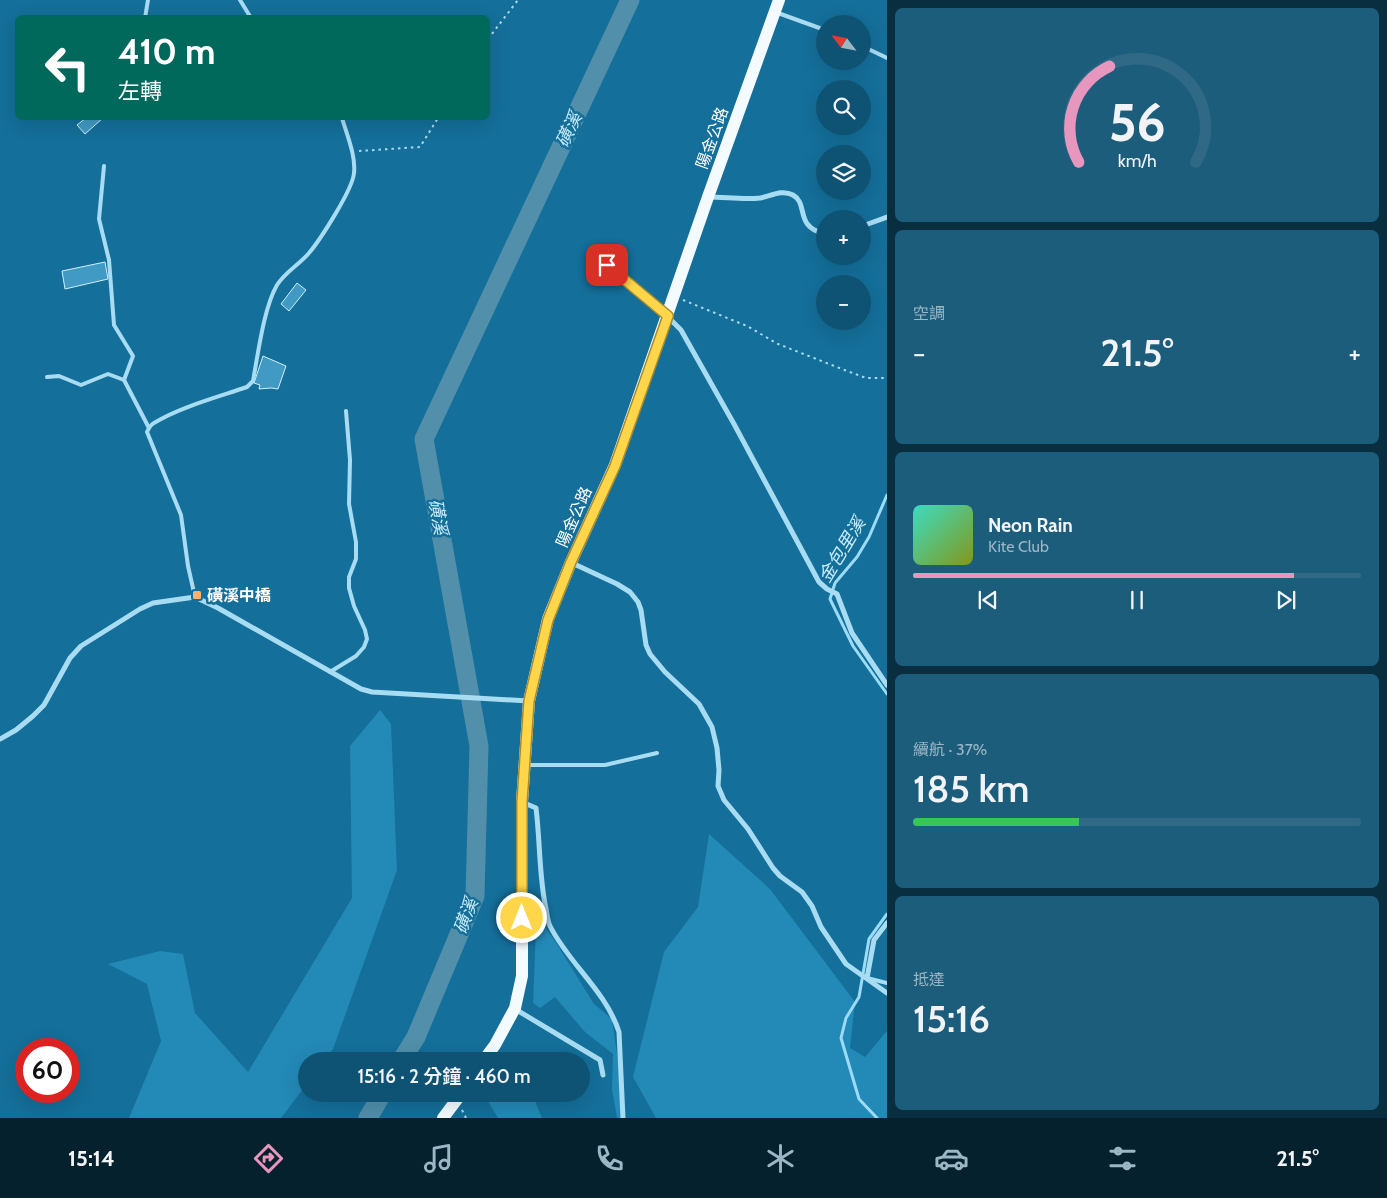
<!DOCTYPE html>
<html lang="zh-TW">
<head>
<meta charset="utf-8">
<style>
	body { margin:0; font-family:Cabin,"Noto Sans TC",sans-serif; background:#1d5d7c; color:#f1f3f6; height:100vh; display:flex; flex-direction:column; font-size:19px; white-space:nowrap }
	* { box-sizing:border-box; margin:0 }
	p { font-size:16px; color:#9bb6c5 }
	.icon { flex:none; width:28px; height:28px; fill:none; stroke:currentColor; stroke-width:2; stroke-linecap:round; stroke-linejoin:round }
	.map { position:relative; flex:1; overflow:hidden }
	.sheet { display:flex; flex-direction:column; gap:8px; padding:8px; background:#082e40; width:500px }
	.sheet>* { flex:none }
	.banner { position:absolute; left:15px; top:15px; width:475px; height:105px; border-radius:8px; box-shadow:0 5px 20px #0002; background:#00695c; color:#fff; overflow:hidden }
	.needle { width:32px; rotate:302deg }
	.fabs { position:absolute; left:816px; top:15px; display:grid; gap:10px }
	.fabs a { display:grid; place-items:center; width:55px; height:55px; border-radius:50%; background:#0f5374; box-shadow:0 5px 20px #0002; font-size:25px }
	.speed { position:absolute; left:15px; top:1038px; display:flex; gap:10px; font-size:25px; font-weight:700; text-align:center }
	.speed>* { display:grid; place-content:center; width:65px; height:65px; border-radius:50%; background:#0f5374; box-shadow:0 5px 20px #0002; line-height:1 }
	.speed .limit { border:8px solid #d22; background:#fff; color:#111 }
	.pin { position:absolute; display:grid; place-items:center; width:42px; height:42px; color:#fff; margin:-21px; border-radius:10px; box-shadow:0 2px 8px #0006 }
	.me { position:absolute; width:55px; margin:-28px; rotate:0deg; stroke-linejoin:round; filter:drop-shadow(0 0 4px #0008) }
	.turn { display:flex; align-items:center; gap:18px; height:105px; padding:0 20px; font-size:22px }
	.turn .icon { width:65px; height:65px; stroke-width:2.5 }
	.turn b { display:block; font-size:35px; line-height:42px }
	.big { font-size:38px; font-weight:600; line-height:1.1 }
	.sheet .card { flex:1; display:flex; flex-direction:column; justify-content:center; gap:8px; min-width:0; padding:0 18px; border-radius:8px; background:#1d5d7c }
	.sheet .dial { align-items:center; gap:0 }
	.dial svg { height:130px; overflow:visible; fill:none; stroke:#2f6986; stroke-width:7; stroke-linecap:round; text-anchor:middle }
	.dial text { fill:#f1f3f6; stroke:none }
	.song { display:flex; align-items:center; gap:15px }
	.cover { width:60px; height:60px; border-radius:8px; background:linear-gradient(135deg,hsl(170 70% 55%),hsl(70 70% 35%)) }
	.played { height:5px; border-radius:2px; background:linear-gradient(90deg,#e797bd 85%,#2f6986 85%) }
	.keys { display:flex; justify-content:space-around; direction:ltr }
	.heat { display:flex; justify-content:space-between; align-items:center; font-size:28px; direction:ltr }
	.charge { height:8px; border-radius:4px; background:linear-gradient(90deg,#34c759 37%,#2f6986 0) }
	.trip { position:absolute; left:298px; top:1052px; width:292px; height:50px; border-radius:25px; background:#0f5374; box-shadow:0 5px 20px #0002; font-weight:600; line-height:50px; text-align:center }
	.tabs { display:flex; height:80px; justify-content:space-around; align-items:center; background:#06212e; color:#9bb6c5 }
	.tabs .icon { width:35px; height:35px }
	.tabs .current { color:#e797bd }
	.tabs b { font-size:22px; color:#f1f3f6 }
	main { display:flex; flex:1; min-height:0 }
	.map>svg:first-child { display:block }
	.green { fill:#2389b7 }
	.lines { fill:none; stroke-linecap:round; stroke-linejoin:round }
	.stream { stroke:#9bdbf6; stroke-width:3 }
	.river { stroke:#518fab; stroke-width:19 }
	.building { fill:#419ac3; stroke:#d0effd }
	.path { stroke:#a8dcf3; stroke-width:2; stroke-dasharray:2.5 4; stroke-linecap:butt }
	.service { stroke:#a8dcf3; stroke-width:4 }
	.minor { stroke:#a8dcf3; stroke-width:5 }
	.primary { stroke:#f4fbff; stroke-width:12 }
	.route-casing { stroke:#a68a30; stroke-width:12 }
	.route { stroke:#ffd54a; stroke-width:9 }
	.poi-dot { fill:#ffb06a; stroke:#146f9a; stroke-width:2 }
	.labels { text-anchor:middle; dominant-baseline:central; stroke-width:5; stroke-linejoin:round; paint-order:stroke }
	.street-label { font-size:16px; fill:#fff; stroke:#146f9a }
	.poi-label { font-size:16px; font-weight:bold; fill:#fff; stroke:#146f9a; text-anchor:start }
	.water-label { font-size:18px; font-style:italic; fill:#cbedfb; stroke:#146f9a }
</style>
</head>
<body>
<main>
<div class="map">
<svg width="887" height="1118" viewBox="0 0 887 1118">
	<rect width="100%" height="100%" fill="#146f9a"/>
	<g class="green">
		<polygon points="380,710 391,724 397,870 333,1049 324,1061 306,1061 306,1085 281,1118 129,1118 161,1041 147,984 108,964 160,951 183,954 195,1013 248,1072 352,898 350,746"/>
		<polygon points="709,834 770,889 855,1002 850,1048 865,1057 887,1031 887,1118 656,1118 633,1077 664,952 698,907"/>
		<polygon points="543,925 555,941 594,1004 612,1019 618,1061 622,1118 617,1118 612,1089 613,1054 585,1032 555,997 540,1008 533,1003 536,929"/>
		<polygon points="496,1094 532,1094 542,1118 498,1118 488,1101"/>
	</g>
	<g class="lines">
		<g class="stream">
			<polyline points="887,495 869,537 857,557 835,583 830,599 853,646 887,694"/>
			<polyline points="877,1118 859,1099 841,1038 846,1018 859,997 869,939 887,914"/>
		</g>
		<g class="river">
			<polyline points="401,1061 416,1037 475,896 479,746 424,439 630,0"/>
			<polyline points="368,1118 382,1094"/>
		</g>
	</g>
	<g class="building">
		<polygon points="86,118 103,118 85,134 77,125"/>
		<polygon points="105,262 108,279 65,289 62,271"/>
		<polygon points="297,283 306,290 289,311 281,304"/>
		<polygon points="263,356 286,366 278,389 271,388 259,389 260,385 254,383"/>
	</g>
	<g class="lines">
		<g class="path">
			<polyline points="488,39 518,0"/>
			<polyline points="359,151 420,147 438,118"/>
			<polyline points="683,300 747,326 778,344 847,371 866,378 887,378"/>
			<polyline points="462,1110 466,1118"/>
		</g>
		<g class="service">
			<polyline points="240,0 251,18"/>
			<polyline points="778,13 825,30"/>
			<polyline points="145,18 148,0"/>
			<polyline points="862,46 887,58"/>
			<polyline points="104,166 99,219 109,260 114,325 133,356 124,380"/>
			<polyline points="47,377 59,376 81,385 108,374 124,380 149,428"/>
			<path d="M195 597 188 566 181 515 147 432C149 428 150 425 154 423 180 407 218 397 247 387L253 381C258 354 264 307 277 285 286 271 299 265 309 253 320 240 353 189 354 173 356 156 347 135 342 118"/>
			<polyline points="330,672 356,656 364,647 367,639 365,630 354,606 349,588 349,577 356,559 356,542 349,504 350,460 346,411"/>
			<polyline points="527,765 605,765 657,753"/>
			<polyline points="867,978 887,983"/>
		</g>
		<g class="minor">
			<path d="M709 197C725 197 744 200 760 198 771 196 782 189 793 195 809 204 794 227 825 234"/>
			<polyline points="862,228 868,224 887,217"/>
			<polyline points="591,252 667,316 681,330 734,424 819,582 827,589 837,594 852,633 887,685"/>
			<polyline points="572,563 617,584 630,592 638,602 641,610 646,645 650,654 665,672 699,704 712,727 717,748 719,770 718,786 724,800 748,829 773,868 780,876 802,892 812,906 821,927 846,964 887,993"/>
			<polyline points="0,739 16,730 33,716 44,705 70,658 81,646 140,609 153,603 195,597 218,608 361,689 372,692 529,701"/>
			<path d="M522 802 536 808C540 840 539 872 545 904 547 911 547 920 550 926 569 964 606 991 619 1032L623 1118"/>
			<polyline points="867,978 874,940 887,923"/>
			<polyline points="515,1009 600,1060 603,1075"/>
		</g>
		<g class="primary">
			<polyline points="483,1061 495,1045 515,1008 522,976 522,802 529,701 548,619 571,562 615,465 708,197 779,0"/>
			<polyline points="443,1118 461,1094"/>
		</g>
	</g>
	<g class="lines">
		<defs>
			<polyline id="route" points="522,918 522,802 529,701 548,620 571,562 615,466 668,316 607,265"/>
		</defs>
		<use href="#route" class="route-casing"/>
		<use href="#route" class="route"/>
	</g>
	<rect class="poi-dot" x="192" y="590" width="10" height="10" rx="2.5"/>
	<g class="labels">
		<g class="street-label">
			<text transform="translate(712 138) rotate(-70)">陽金公路</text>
			<text transform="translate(574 517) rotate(-66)">陽金公路</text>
		</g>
		<g class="poi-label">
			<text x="207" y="595">磺溪中橋</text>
		</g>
		<g class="water-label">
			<text transform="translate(569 130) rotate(-65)">磺溪</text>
			<text transform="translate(438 517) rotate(80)">磺溪</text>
			<text transform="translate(842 550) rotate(-59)">金包里溪</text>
			<text transform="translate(466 916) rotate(-69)">磺溪</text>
		</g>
	</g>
</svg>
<div class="fabs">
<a><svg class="needle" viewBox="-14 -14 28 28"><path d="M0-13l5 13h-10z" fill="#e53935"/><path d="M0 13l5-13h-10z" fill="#9bb6c5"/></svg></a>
<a><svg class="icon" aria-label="search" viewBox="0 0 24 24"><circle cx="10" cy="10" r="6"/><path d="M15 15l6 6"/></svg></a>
<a><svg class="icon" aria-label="layers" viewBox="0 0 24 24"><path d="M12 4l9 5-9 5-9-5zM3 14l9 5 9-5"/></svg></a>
<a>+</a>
<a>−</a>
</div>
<div class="speed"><div class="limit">60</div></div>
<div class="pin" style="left:607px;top:265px;background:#d93025"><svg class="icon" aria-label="arrive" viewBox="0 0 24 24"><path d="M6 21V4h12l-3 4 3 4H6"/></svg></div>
<svg class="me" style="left:522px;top:918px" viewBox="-20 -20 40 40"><circle r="17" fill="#ffd54a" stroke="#fff" stroke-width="3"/><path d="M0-11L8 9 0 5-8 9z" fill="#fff"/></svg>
<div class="trip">15:16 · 2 分鐘 · 460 m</div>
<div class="banner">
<div class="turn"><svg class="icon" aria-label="left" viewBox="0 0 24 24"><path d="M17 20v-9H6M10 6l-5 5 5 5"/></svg><div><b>410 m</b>左轉</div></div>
</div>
</div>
<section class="sheet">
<div class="card dial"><svg viewBox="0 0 100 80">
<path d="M14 69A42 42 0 1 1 86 69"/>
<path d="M14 69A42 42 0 0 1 33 10" stroke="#e797bd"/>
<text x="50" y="56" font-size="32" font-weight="700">56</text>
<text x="50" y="72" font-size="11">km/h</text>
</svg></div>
<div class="card"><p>空調</p>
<div class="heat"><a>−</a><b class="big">21.5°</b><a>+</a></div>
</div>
<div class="card">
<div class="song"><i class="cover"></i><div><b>Neon Rain</b><p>Kite Club</p></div></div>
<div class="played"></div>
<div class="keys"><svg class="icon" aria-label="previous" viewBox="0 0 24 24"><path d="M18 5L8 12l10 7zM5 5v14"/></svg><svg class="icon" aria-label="pause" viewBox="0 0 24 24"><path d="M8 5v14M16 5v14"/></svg><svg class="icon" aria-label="next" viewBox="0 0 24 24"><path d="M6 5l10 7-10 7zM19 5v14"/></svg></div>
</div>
<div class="card"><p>續航 · 37%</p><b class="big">185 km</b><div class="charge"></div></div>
<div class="card"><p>抵達</p><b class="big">15:16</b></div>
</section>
</main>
<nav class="tabs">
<b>15:14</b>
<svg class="icon current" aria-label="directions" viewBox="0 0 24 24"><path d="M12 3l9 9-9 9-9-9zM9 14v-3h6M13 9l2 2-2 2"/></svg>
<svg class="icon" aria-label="music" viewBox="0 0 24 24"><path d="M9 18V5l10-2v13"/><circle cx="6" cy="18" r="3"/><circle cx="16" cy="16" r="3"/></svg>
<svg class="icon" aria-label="phone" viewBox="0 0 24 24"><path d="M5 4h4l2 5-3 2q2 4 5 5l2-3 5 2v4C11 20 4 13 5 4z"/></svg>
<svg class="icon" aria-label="climate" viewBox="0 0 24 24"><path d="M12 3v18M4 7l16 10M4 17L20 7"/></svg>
<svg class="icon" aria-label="car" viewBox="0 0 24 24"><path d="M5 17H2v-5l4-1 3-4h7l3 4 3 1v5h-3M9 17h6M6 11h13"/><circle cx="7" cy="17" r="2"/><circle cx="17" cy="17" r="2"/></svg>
<svg class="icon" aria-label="filters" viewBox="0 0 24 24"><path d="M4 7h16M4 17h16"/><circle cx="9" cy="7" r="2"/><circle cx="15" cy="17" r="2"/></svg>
<b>21.5°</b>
</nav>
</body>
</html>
